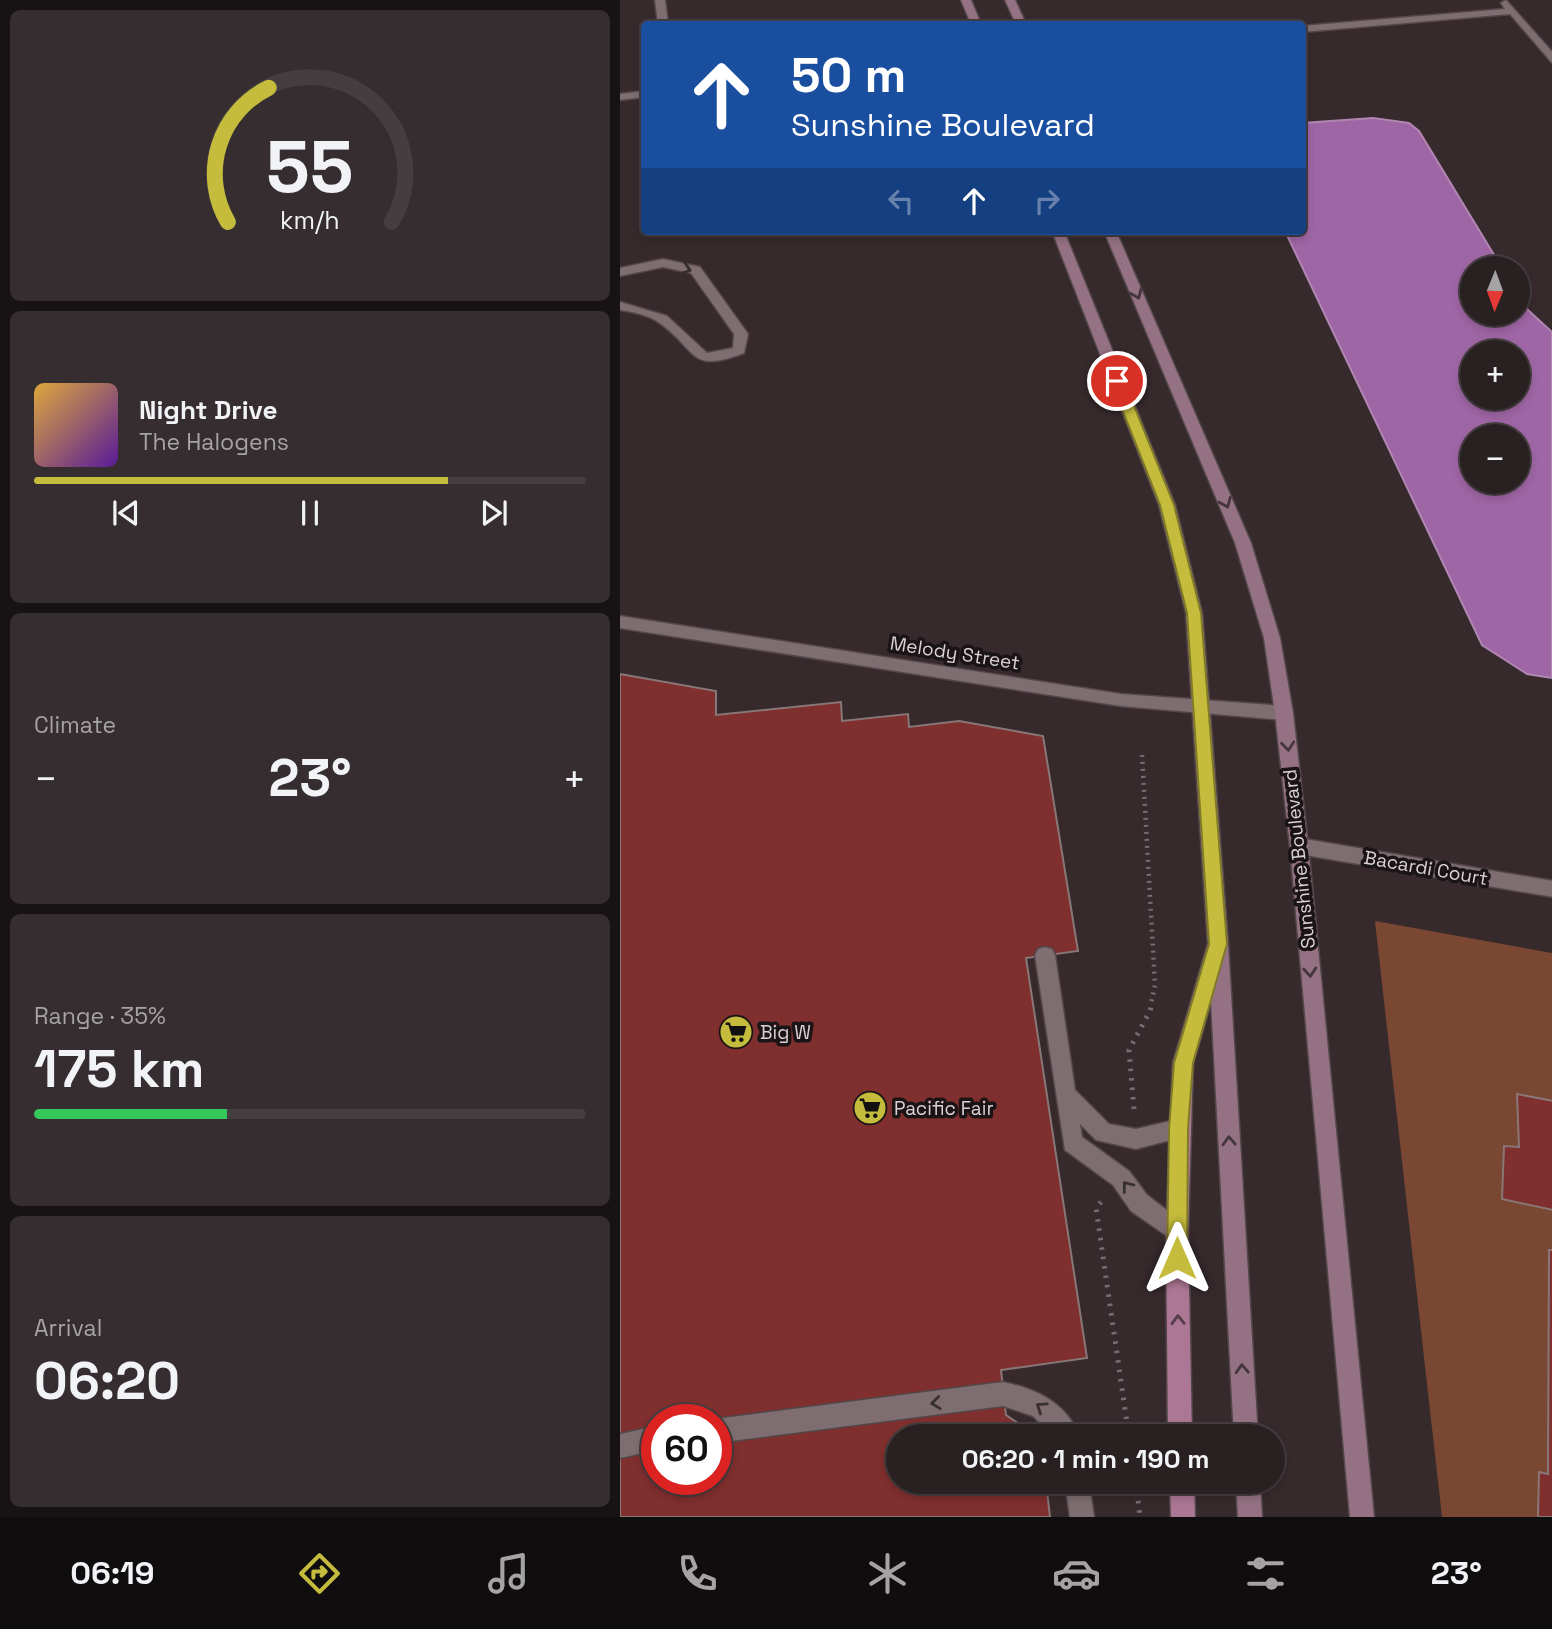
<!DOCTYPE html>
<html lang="en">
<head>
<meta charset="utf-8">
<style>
	body { margin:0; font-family:"Space Grotesk",sans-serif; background:#352d2f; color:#f1f3f6; height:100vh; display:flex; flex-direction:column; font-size:26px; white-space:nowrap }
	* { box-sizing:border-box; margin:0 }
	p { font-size:23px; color:#a5a3a5 }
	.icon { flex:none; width:38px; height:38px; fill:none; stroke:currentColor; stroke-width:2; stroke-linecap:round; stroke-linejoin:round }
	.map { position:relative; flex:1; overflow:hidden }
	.panel { display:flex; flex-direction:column; gap:10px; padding:10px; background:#171213; width:620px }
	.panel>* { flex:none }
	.banner { position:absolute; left:21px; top:21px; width:665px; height:214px; border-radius:7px; box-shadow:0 4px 10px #0003,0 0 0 2px #453e40; background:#1a4fa0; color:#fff; overflow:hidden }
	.needle { width:46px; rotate:181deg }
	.fabs { position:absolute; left:840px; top:256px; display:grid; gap:14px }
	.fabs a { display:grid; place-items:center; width:70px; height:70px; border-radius:50%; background:#292022; box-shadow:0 4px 10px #0003,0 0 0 2px #453e40; font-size:35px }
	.speed { position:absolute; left:21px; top:1404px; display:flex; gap:14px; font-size:35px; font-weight:700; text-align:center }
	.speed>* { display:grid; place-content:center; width:91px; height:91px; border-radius:50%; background:#292022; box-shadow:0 4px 10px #0003,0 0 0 2px #453e40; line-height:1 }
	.speed .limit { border:10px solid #d22; background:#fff; color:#111 }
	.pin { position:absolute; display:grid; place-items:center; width:60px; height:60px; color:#fff; margin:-30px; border:4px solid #fff; border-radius:50%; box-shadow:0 2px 7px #0007 }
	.me { position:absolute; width:77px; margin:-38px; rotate:0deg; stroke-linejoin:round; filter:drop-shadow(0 0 5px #0008) }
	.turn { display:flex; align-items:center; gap:24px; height:147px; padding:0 35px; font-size:32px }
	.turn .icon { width:91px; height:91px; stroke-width:2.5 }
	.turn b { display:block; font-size:49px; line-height:60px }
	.lanes { display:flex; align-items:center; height:66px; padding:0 35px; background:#0003; justify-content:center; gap:35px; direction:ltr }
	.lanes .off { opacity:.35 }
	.big { font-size:52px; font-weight:600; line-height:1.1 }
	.panel .tile { flex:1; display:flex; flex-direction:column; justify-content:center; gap:10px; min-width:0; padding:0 24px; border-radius:10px; background:#352d2f }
	.panel .dial { align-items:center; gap:0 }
	.dial svg { height:182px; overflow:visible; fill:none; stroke:#453e40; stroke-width:7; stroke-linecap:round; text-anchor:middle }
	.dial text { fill:#f1f3f6; stroke:none }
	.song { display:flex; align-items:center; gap:21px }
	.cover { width:84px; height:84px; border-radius:10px; background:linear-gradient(135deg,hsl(40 70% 55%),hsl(270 70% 35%)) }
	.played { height:7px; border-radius:4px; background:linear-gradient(90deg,#c5bc3d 75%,#453e40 75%) }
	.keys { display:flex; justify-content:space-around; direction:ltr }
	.heat { display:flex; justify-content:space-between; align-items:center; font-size:38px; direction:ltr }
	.charge { height:10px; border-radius:5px; background:linear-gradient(90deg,#34c759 35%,#453e40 0) }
	.trip { position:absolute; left:266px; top:1424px; width:399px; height:70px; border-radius:35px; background:#292022; box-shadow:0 4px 10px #0003,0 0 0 2px #453e40; font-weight:600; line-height:70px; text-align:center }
	.tab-bar { display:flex; height:112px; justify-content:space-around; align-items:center; background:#100d0e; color:#a5a3a5 }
	.tab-bar .icon { width:49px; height:49px }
	.tab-bar .selected { color:#c5bc3d }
	.tab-bar b { font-size:32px; color:#f1f3f6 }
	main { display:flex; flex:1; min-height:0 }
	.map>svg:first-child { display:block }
	.green { fill:#7a4832 }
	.water { fill:#9e66a4; stroke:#b086b2; stroke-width:2; fill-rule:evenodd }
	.building { fill:#7f2f2e; stroke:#887776; stroke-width:2; fill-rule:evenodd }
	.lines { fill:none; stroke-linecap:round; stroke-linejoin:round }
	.service-casing { stroke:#53474a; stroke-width:3 }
	.minor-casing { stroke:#53474a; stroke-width:3 }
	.secondary-casing { stroke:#53474a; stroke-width:3 }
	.primary-casing { stroke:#53474a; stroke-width:3 }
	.path-far1 { stroke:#776c6f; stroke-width:4.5; stroke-dasharray:2 5; stroke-linecap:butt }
	.path { stroke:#776c6f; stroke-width:5; stroke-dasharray:2.5 7; stroke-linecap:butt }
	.service { fill:#7e6e71; fill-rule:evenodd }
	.minor { fill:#7e6e71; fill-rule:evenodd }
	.secondary { fill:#957283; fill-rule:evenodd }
	.primary { fill:#ac7794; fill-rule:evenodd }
	.oneway { stroke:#382f31 }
	.oneway2 { stroke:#45353c }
	.oneway3 { stroke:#543c48 }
	.route { fill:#c5bc3d; stroke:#807a28; stroke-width:2 }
	.labels { text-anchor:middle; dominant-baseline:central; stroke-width:7; stroke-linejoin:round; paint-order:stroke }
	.street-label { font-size:19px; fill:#dad1d3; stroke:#1a1416 }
	.poi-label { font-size:19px; fill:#dad1d3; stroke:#1a1416; text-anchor:start }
</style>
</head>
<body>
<main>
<section class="panel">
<div class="tile dial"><svg viewBox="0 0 100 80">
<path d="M14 69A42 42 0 1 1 86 69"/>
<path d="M14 69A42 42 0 0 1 32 10" stroke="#c5bc3d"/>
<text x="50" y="56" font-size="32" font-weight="700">55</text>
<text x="50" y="72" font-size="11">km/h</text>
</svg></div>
<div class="tile">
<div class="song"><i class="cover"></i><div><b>Night Drive</b><p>The Halogens</p></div></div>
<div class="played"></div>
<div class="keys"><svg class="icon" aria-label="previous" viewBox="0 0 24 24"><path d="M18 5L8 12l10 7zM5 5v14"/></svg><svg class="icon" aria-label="pause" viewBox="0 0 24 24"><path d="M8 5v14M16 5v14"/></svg><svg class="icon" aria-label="next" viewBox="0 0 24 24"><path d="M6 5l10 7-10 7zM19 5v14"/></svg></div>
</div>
<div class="tile"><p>Climate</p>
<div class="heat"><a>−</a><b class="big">23°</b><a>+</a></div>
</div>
<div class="tile"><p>Range · 35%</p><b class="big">175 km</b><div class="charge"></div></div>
<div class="tile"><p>Arrival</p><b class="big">06:20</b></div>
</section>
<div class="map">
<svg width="933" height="1517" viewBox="0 0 933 1517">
	<rect width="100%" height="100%" fill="#372a2d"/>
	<polygon class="green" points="755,921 932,953 932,1517 822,1517"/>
	<path class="water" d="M753 118 789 123 799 131 882 268H852V313H898V293L908 310 932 332V678L907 674 862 645 665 231H682L683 123ZM852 352H898V397H852ZM852 436H898V481H852Z"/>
	<g class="building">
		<path d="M0 674 96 691V715L221 702 222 721 288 714 289 727 339 721 423 736 458 951 406 958 467 1358 381 1370 386 1415 408 1430 411 1437H278V1482H426L430 1517H0ZM37 1419H96V1479H37Z"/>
		<polygon points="897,1094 933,1101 933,1210 882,1199 884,1146 899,1147"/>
		<polygon points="929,1250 933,1250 933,1517 918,1517 919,1472 928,1474"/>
	</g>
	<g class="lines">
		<defs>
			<g id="service">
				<polygon points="425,947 432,949 435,955 455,1090 489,1124 516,1129 559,1119 566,1122 570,1129 566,1136 516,1149 476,1140 460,1124 462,1137 509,1171 527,1195 565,1224 568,1232 565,1240 557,1243 511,1211 493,1185 445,1150 415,955 418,949"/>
				<path d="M383 1382C417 1389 446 1403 460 1437H434L413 1416 383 1406 96 1443V1419Z"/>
				<polygon points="37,1426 37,1450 0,1458 0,1434"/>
				<polygon points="445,1482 469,1482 474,1517 450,1517"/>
			</g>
			<g id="minor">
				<polygon points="35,0 45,0 48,24 38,24"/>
				<polygon points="886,0 933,53 933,64 890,14 682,32 682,26 885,9 881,3"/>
				<polygon points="24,91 24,97 0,100 0,94"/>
				<path d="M43 259 80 267 128 334 124 353C69 374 78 351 41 324 30 315 14 312 0 310V302L47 316 87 353 113 348 114 334 71 273 43 267 0 276V268Z"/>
				<polygon points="0,616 501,694 664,706 670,708 673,713 670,718 664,720 501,706 0,628"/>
				<polygon points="679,838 933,881 933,897 679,854 673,851 670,846 673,841"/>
			</g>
			<g id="secondary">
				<polygon points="341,0 351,0 361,24 351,24"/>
				<polygon points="385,0 395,0 406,24 396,24"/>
				<polygon points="432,231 444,231 555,505 582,613 608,944 638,1437 614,1437 588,944 566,613 539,505"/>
				<polygon points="484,231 496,231 631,543 660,638 673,713 688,846 754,1517 730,1517 670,846 655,713 644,638 615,543"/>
				<polygon points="616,1482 640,1482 642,1517 618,1517"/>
			</g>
			<g id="primary">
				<polygon points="598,936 605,938 608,944 573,1063 568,1232 572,1437 548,1437 546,1232 553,1063 588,944 591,938"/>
				<polygon points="550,1482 574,1482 575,1517 551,1517"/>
			</g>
		</defs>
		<use href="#service" class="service-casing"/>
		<use href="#minor" class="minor-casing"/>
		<use href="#secondary" class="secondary-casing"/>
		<use href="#primary" class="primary-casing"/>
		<polyline class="path-far1" points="522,755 535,985 531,1004"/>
		<g class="path">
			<polyline points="514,1109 509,1050 530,1011 532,1003"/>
			<polyline points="481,1202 476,1208 509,1437"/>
			<polyline points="516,1482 520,1517"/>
		</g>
		<use href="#service" class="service"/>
		<use href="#minor" class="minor"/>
		<use href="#secondary" class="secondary"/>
		<use href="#primary" class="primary"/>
	</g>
	<defs><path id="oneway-chevron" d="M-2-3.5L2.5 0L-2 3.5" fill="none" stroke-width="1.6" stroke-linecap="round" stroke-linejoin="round" transform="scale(1.75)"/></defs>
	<g class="oneway">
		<use href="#oneway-chevron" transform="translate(66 269) rotate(18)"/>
		<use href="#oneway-chevron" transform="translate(507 1186) rotate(-128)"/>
		<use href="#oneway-chevron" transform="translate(316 1403) rotate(173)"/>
		<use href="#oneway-chevron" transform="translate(421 1407) rotate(-146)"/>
	</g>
	<g class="oneway2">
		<use href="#oneway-chevron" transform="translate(517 294) rotate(67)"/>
		<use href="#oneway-chevron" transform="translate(606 503) rotate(67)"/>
		<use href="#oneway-chevron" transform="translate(668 746) rotate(84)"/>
		<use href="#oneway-chevron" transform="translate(690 972) rotate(85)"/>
		<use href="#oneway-chevron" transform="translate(609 1141) rotate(-93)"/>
		<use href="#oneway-chevron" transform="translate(622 1369) rotate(-93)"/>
	</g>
	<use class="oneway3" href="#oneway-chevron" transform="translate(558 1320) rotate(-91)"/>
	<polygon class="route" points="497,377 504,381 554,505 581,613 607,944 573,1063 568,1129 567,1258 564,1266 557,1269 550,1266 547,1258 549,1129 554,1063 589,944 567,613 540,505 491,381"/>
	<defs>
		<symbol id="supermarket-disc" viewBox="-11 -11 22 22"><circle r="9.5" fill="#c5bc3d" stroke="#1a1416"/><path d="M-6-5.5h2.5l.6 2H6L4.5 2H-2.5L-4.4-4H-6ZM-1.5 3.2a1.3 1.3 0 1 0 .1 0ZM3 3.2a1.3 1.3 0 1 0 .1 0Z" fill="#111"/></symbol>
	</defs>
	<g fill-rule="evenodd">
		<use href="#supermarket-disc" x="97" y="1013" width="38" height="38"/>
		<use href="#supermarket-disc" x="231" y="1089" width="38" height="38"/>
	</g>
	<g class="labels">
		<g class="street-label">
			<text transform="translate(335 653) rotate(9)">Melody Street</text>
			<text transform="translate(679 859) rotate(-96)">Sunshine Boulevard</text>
			<text transform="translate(806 868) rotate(10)">Bacardi Court</text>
		</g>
		<g class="poi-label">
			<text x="140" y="1032">Big W</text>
			<text x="274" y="1108">Pacific Fair</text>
		</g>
	</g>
</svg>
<div class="fabs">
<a><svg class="needle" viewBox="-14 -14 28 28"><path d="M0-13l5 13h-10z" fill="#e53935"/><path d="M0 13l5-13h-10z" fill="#a5a3a5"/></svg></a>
<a>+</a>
<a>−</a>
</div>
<div class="speed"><div class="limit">60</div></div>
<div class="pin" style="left:497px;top:381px;background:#d93025"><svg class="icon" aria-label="arrive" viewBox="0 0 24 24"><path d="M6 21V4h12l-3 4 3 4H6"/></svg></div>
<svg class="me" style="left:557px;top:1258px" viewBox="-20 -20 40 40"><path d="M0-17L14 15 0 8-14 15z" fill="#c5bc3d" stroke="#fff" stroke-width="4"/></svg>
<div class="trip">06:20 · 1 min · 190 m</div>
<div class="banner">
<div class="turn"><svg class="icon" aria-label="ahead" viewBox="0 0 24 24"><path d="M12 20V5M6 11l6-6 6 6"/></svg><div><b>50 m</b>Sunshine Boulevard</div></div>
<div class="lanes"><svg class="icon off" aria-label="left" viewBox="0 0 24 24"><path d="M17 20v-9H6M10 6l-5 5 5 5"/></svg><svg class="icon" aria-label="ahead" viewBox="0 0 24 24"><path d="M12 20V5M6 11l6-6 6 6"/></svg><svg class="icon off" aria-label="right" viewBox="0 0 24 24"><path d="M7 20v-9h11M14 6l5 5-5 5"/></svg></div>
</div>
</div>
</main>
<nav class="tab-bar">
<b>06:19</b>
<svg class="icon selected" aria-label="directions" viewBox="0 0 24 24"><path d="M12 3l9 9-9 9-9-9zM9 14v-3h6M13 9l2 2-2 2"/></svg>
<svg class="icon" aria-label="music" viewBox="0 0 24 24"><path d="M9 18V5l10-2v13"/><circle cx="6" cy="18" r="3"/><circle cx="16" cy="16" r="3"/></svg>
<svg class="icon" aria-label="phone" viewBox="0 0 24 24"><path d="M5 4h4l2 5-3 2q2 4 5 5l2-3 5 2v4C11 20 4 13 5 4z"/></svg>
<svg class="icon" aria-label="climate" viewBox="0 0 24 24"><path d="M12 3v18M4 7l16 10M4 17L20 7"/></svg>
<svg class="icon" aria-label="car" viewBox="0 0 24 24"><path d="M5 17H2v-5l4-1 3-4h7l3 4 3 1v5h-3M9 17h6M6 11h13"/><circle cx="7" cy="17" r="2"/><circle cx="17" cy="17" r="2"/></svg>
<svg class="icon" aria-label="filters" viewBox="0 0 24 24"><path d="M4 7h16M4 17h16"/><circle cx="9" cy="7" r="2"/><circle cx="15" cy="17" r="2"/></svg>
<b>23°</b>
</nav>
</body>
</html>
